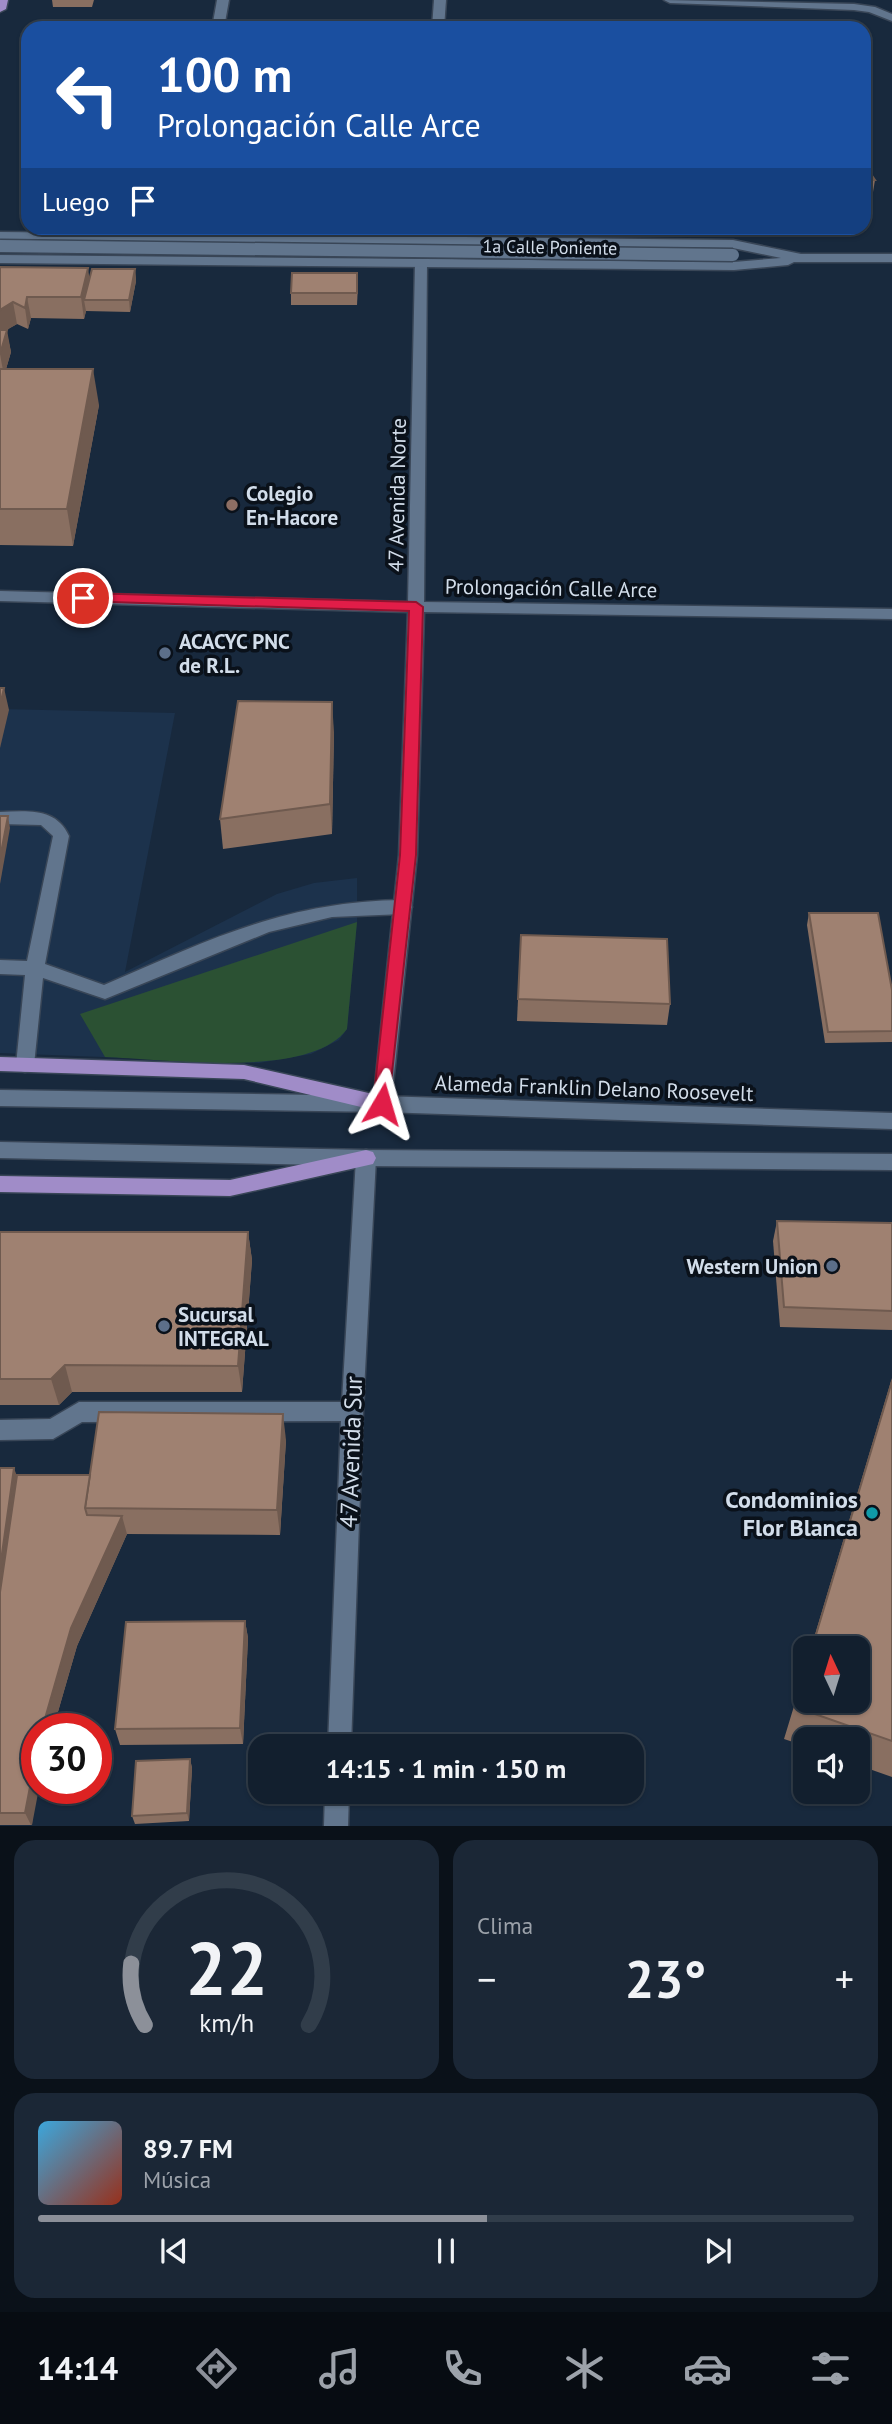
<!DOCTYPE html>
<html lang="es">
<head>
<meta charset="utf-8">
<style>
	body { margin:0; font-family:"PT Sans",sans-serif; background:#1b2736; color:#f1f3f6; height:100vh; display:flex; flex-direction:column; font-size:26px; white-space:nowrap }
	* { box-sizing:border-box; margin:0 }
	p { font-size:23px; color:#9ca2aa }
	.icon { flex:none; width:38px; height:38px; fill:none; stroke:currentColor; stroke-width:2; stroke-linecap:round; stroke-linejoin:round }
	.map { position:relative; height:1826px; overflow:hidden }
	.details { display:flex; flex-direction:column; gap:14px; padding:14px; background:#0a1119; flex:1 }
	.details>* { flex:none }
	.top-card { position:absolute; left:21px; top:21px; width:850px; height:214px; border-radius:21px; box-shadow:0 2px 5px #0004,0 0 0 2px #313d4a; background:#1a4fa0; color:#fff; overflow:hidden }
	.needle { width:46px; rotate:356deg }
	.fabs { position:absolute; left:793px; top:1636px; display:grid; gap:14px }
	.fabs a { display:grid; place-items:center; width:77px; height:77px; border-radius:14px; background:#121f2e; box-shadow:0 2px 5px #0004,0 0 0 2px #313d4a; font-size:35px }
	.speed { position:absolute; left:21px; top:1713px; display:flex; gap:14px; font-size:35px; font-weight:700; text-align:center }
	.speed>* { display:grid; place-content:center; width:91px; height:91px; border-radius:50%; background:#121f2e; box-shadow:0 2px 5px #0004,0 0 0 2px #313d4a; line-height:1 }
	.speed .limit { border:10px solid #d22; background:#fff; color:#111 }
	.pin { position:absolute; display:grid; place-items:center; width:60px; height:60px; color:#fff; margin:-30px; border:4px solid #fff; border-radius:50%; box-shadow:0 2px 7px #0007 }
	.me { position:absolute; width:77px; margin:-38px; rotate:7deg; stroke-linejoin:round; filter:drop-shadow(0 0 5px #0008) }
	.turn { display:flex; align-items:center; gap:24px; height:147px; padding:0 21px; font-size:32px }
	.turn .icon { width:91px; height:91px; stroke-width:2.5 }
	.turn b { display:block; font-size:49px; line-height:60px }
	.then { display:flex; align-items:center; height:66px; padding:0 21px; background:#0003; gap:14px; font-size:26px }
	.big { font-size:52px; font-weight:700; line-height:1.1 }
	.details .card { flex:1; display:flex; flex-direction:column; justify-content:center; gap:10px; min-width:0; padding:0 24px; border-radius:21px; background:#1b2736 }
	.details .dial { align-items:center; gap:0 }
	.dial svg { height:182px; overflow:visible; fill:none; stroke:#313d4a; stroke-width:7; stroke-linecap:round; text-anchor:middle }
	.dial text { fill:#f1f3f6; stroke:none }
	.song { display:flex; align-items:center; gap:21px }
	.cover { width:84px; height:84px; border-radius:10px; background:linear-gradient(135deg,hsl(200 70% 55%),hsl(10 70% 35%)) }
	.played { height:7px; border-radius:4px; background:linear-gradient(90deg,#8c9099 55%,#313d4a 55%) }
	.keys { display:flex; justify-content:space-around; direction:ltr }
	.heat { display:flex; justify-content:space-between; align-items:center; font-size:38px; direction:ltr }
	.details .tiles { flex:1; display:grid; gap:14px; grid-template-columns:1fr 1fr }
	.card:last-child { grid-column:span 2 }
	.trip { position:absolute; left:248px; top:1734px; width:396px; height:70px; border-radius:21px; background:#121f2e; box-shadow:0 2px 5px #0004,0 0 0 2px #313d4a; font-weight:700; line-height:70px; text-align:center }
	.tabs { display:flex; height:112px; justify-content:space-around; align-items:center; background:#070c12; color:#9ca2aa }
	.tabs .icon { width:49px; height:49px }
	.tabs .active { color:#8c9099 }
	.tabs b { font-size:32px; color:#f1f3f6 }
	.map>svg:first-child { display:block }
	.built { fill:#1c324c }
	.green { fill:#2b5133 }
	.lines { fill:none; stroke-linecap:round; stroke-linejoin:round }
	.lane-casing { stroke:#394657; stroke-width:3 }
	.street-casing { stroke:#394657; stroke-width:3 }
	.secondary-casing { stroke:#394657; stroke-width:3 }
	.primary-casing { stroke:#394657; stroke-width:3 }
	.lane { fill:#61758d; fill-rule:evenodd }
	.street { fill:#61758d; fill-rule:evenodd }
	.secondary { fill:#61758d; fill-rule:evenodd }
	.primary { fill:#a08cc8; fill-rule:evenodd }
	.secondary-bridge-casing { stroke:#394657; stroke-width:15; stroke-linecap:butt }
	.secondary-bridge { stroke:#61758d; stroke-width:12 }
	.wall { fill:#896f61 }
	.shaded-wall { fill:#6f5a4f }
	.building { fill:#9f8171; stroke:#6f5a4f; stroke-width:2 }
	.route { fill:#e11d48; stroke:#92132f; stroke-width:2 }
	.education-dot { fill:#8d6e63; stroke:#0a111a; stroke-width:2.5 }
	.service-dot { fill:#5c6f8a; stroke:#0a111a; stroke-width:2.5 }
	.culture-dot { fill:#0f9aa8; stroke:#0a111a; stroke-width:2.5 }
	.labels { text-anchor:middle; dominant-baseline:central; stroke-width:7; stroke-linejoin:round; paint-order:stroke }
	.far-street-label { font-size:18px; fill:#d2ddea; stroke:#0a111a }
	.poi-label { font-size:21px; font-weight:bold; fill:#d2ddea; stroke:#0a111a; text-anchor:start }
	.street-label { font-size:21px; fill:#d2ddea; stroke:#0a111a }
	.near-street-label { font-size:24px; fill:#d2ddea; stroke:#0a111a }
	.near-poi-label { font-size:24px; font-weight:bold; fill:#d2ddea; stroke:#0a111a; text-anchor:end }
</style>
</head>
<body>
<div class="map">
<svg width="892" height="1826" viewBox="0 0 892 1826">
	<rect width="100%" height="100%" fill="#18293d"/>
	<polygon class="built" points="0,709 175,713 125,972 277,894 314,883 357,878 357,922 347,1029 339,1040 311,1054 259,1063 0,1053"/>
	<path class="green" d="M357 922 347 1029C310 1080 164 1059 105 1057L80 1014Z"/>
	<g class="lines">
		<defs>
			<g id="lane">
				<polygon points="664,0 854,4 875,7 892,14 892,21 869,12 854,10 670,3"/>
				<path d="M0 812C27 811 56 807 69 836L45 964 104 985C208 940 287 901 403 900L409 902 412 907 409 912 403 914 332 917 269 932 105 999 43 978 34 1065 32 1070 25 1072 18 1070 16 1065 25 975 0 974V960L27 961 53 836 41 825 0 824Z"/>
			</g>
			<g id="street">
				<polygon points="217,0 229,0 224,28 212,28"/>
				<polygon points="434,0 446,0 444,28 432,28"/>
				<polygon points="421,259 427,263 424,602 892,609 892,619 424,612 417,855 391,1104 389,1109 382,1112 375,1109 373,1104 399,855 408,612 0,601 0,591 408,602 415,263"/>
				<polygon points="366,1150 373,1152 376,1158 363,1411 351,1746 328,1746 341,1421 82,1422 53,1439 0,1440 0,1420 50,1419 79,1402 342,1402 356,1158 359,1152"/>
				<polygon points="325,1792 349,1792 348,1826 324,1826"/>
			</g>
			<g id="secondary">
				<polygon points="0,232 733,240 801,254 892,254 892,262 794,262 788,265 734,270 0,263 0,255 734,262 781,258 733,248 0,240"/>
				<polygon points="0,1090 382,1096 892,1113 892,1129 382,1112 0,1106"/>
				<polygon points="0,1142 366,1150 892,1154 892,1170 366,1166 0,1158"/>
			</g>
			<g id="primary">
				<polygon points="0,0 8,0 6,9 0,12"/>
				<polygon points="0,1057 244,1065 382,1096 389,1099 391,1104 389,1109 382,1112 244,1079 0,1071"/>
				<polygon points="366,1150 373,1152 376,1158 373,1164 230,1196 0,1192 0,1176 230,1180"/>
			</g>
		</defs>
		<use href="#lane" class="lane-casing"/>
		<use href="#street" class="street-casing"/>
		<use href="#secondary" class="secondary-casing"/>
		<use href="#primary" class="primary-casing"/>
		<use href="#lane" class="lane"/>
		<use href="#street" class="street"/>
		<use href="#secondary" class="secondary"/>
		<use href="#primary" class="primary"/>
		<defs>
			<polyline id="secondary-bridge" points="0,246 733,255"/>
		</defs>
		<use href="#secondary-bridge" class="secondary-bridge-casing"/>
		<use href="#secondary-bridge" class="secondary-bridge"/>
	</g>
	<g class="wall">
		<polygon points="52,0 94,0 92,7 53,7"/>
		<polygon points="864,164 875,180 869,216 864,215"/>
		<polygon points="0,267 89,278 135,269 136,281 130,312 86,311 84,319 31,318 28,329 17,324 6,330 11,352 6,369 99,405 73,546 0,545"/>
		<polygon points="358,285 357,305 291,305 291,293"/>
		<polygon points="334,732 332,834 223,849 220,819"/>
		<polygon points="809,913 892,990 892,1042 825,1043 807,925"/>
		<polygon points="521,935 670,1004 667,1025 517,1021"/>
		<polygon points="777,1221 892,1223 892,1330 780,1327 773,1241"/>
		<polygon points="0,1232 248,1232 252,1260 242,1392 72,1392 59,1405 0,1405"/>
		<polygon points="892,1378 892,1777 858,1765 858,1740 805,1740 805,1746 784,1739 805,1670 805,1701 858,1648 811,1648"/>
		<polygon points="286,1440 280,1535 127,1534 77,1646 53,1729 37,1729 32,1825 0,1825 0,1468 17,1475 90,1475"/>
		<polygon points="245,1621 248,1638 243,1744 120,1745 115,1729"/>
		<polygon points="190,1759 192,1768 189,1821 135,1824 132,1816"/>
	</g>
	<g class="shaded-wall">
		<polygon points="88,268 91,289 84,300 86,311 84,319 81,297"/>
		<polygon points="135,269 136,281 130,312 129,300"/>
		<polygon points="27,297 31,318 28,329 25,308"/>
		<polygon points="13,302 17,324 0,334 0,310"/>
		<polygon points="7,330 11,352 4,376 0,354"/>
		<polygon points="93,369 99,405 73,546 67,509"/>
		<polygon points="4,688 9,710 0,748 0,705"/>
		<polygon points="332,702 334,732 332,834 330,804"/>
		<polygon points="8,816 10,828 0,884 0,858"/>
		<polygon points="248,1232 252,1260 242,1392 238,1366"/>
		<polygon points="65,1365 72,1392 59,1405 51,1379"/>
		<polygon points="283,1414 286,1440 280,1535 277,1510"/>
		<polygon points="14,1468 23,1493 0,1647 0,1568"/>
		<polygon points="122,1516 127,1534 77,1646 53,1729 42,1729 71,1628"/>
		<polygon points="245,1621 248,1638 243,1744 240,1728"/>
		<polygon points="37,1750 37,1788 39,1788 32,1825 31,1825 25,1813"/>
		<polygon points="190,1759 192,1768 189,1821 187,1813"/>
	</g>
	<g class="building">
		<polygon points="864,164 875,180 864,180"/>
		<polygon points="0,267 88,268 81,297 27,297 25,308 13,302 0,310"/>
		<polygon points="92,269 135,269 129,300 84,300"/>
		<polygon points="292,273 357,273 357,293 291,293"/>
		<polygon points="0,330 7,330 0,354"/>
		<polygon points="0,369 93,369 67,509 0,509"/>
		<polygon points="0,688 4,688 0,705"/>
		<polygon points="238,701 332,702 330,804 220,819"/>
		<polygon points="0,816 8,816 0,858"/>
		<polygon points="809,913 878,913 892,990 892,1031 828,1032"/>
		<polygon points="521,935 667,939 670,1004 518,999"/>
		<polygon points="777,1221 892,1223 892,1311 784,1307"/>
		<polygon points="0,1232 248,1232 238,1366 65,1365 51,1379 0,1379"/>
		<polygon points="892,1381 892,1741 795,1707 805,1673 805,1701 858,1701 858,1648 812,1648"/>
		<polygon points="99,1412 283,1414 277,1510 85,1508"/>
		<polygon points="0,1468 14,1468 0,1568"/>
		<polygon points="17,1475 90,1475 85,1508 87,1515 122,1516 71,1628 42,1729 37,1729 37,1750 25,1813 0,1813 0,1592"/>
		<polygon points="245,1621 240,1728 115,1729 126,1622"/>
		<polygon points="190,1759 187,1813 132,1816 136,1761"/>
	</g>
	<polygon class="route" points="83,593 416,602 423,607 416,855 388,1109 376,1109 373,1104 400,855 409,611 78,601 78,595"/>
	<circle class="education-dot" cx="232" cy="505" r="7"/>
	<g class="service-dot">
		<circle cx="165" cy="653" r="7"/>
		<circle cx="832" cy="1266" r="7"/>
		<circle cx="164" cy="1326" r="7"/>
	</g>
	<circle class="culture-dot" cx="872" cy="1513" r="7"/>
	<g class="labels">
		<g class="far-street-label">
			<text transform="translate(550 247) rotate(1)">1a Calle Poniente</text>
		</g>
		<g class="poi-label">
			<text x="246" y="493">Colegio<tspan x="246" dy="24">En-Hacore</tspan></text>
			<text x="179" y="641">ACACYC PNC<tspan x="179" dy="24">de R.L.</tspan></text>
			<text x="818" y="1266" text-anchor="end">Western Union</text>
			<text x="178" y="1314">Sucursal<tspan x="178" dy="24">INTEGRAL</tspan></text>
		</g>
		<g class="street-label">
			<text transform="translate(397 495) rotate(-89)">47 Avenida Norte</text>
			<text transform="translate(551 588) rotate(1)">Prolongación Calle Arce</text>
			<text transform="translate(594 1088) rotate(2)">Alameda Franklin Delano Roosevelt</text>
		</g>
		<g class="near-street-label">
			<text transform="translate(351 1452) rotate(-88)">47 Avenida Sur</text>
		</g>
		<g class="near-poi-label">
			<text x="858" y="1499">Condominios<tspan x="858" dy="28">Flor Blanca</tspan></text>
		</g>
	</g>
</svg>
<div class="fabs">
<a><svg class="needle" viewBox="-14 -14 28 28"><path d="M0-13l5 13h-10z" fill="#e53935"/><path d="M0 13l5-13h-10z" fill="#9ca2aa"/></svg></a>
<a><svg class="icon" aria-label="sound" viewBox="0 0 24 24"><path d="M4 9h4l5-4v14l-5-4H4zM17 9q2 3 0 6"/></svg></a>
</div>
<div class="speed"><div class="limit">30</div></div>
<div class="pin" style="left:83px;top:598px;background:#d93025"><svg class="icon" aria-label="arrive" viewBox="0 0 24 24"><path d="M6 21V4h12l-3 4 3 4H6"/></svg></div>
<svg class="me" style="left:382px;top:1104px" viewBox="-20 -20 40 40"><path d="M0-17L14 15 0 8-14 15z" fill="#e11d48" stroke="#fff" stroke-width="4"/></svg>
<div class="trip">14:15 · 1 min · 150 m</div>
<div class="top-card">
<div class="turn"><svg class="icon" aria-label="left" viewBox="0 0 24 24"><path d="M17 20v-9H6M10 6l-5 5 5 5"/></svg><div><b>100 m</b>Prolongación Calle Arce</div></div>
<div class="then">Luego<svg class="icon" aria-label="arrive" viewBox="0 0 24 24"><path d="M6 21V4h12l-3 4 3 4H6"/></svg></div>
</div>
</div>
<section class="details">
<div class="tiles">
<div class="card dial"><svg viewBox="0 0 100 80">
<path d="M14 69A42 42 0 1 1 86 69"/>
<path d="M14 69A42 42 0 0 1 8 42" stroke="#8c9099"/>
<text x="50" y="56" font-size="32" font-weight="700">22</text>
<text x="50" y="72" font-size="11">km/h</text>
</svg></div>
<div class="card"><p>Clima</p>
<div class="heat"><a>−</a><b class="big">23°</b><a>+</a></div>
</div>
<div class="card">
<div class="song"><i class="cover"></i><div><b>89.7 FM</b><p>Música</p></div></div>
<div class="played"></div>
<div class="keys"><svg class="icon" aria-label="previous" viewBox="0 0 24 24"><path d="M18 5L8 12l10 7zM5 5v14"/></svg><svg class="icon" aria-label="pause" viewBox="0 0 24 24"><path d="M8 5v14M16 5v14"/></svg><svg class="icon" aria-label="next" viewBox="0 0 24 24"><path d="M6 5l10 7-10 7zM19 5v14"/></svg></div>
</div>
</div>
</section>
<nav class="tabs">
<b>14:14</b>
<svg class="icon active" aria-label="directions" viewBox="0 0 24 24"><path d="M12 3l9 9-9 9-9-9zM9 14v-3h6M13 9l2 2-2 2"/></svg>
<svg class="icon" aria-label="music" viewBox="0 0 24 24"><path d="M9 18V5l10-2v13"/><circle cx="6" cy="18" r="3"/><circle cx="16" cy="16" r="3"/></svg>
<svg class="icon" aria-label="phone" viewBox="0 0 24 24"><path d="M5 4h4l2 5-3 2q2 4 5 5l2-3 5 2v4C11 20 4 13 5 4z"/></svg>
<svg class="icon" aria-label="climate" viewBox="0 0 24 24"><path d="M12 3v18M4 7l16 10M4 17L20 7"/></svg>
<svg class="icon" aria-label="car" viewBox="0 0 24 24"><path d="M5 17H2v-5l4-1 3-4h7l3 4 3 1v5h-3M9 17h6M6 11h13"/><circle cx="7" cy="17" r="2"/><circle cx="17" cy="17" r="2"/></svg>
<svg class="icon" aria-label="filters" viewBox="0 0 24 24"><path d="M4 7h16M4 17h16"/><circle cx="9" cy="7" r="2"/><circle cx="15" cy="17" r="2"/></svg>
</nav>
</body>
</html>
